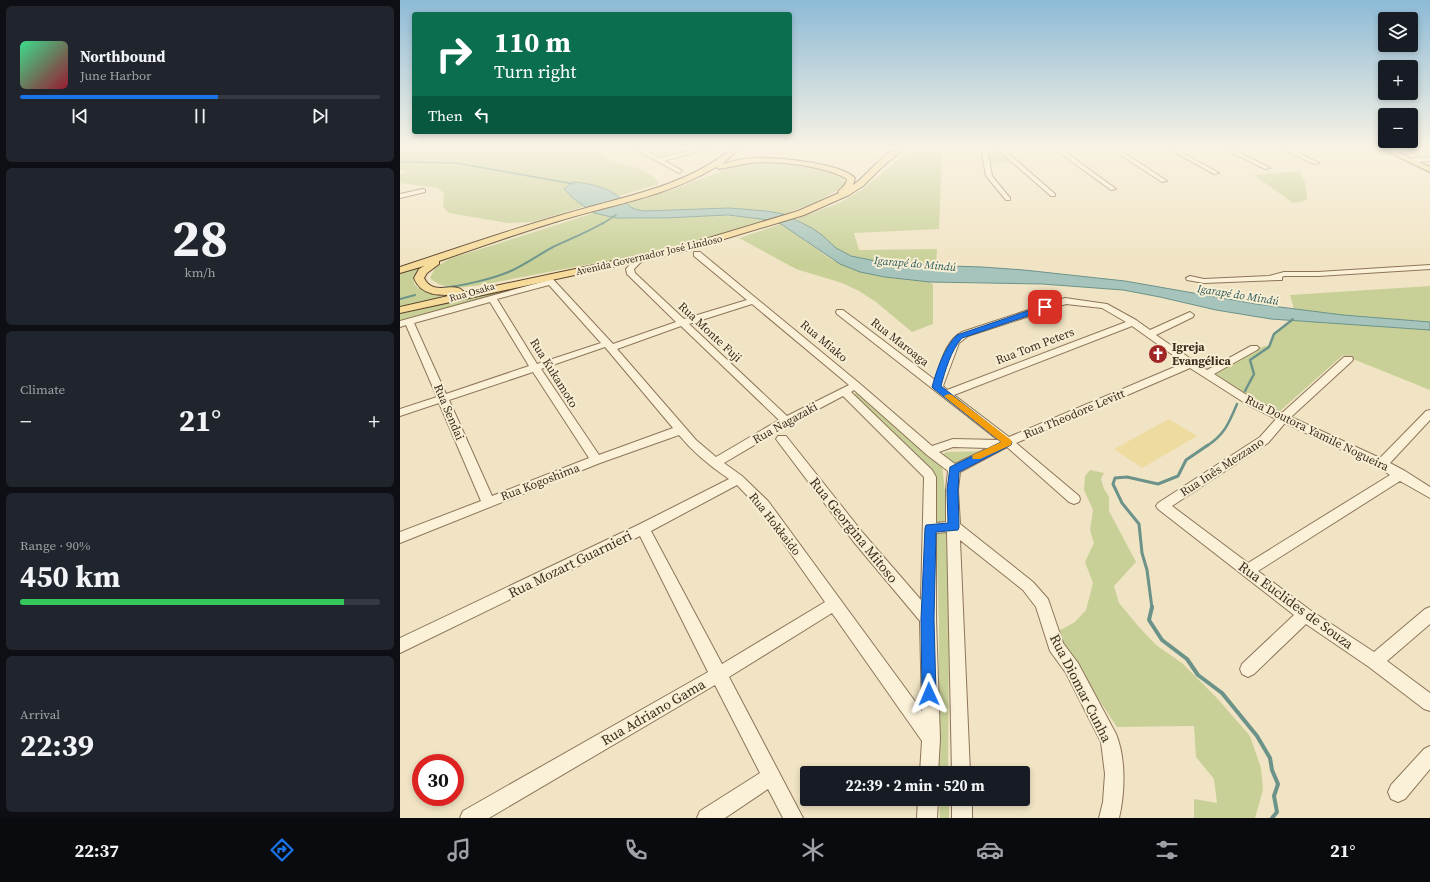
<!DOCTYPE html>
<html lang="en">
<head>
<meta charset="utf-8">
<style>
	body { margin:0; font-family:"Source Serif 4",serif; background:#20242c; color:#f1f3f6; height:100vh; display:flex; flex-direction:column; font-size:15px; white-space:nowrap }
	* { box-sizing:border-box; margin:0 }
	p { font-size:13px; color:#9ea1a6 }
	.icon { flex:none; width:22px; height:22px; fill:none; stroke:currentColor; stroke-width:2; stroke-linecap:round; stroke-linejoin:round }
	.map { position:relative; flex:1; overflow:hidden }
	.panel { display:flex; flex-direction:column; gap:6px; padding:6px; background:#0d0f14; width:400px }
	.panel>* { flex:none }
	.guide { position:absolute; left:12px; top:12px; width:380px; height:122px; border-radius:4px; box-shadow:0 2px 6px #0003; background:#0b6e4f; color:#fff; overflow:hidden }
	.controls { position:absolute; left:978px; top:12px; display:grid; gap:8px }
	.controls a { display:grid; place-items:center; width:40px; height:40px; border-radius:4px; background:#171b24; box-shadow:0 2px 6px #0003; font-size:20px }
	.speed { position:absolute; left:12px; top:754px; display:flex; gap:8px; font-size:20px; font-weight:700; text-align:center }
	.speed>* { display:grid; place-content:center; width:52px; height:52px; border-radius:50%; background:#171b24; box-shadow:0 2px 6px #0003; line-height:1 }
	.speed .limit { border:6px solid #d22; background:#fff; color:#111 }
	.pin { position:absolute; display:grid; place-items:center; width:34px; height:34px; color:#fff; margin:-17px; border-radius:8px; box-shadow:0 2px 6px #0006 }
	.me { position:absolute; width:44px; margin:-22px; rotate:359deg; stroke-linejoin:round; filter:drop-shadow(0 0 3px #0008) }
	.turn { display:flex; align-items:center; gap:14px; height:84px; padding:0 16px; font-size:18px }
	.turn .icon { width:52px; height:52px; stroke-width:2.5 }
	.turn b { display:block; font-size:28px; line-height:34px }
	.then { display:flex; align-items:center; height:38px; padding:0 16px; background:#0003; gap:8px; font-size:15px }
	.big { font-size:30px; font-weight:700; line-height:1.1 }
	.panel .card { flex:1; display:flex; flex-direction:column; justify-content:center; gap:6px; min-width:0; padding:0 14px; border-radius:6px; background:#20242c }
	.panel .dial { align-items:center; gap:0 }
	.dial b { font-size:52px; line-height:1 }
	.song { display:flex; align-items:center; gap:12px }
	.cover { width:48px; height:48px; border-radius:6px; background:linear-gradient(135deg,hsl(150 70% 55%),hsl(350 70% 35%)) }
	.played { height:4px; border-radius:2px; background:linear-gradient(90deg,#1a73e8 55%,#363941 55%) }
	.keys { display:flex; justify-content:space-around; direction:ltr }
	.heat { display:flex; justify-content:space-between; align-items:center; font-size:22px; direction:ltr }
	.charge { height:6px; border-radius:3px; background:linear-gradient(90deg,#34c759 90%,#363941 0) }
	.trip { position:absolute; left:400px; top:766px; width:230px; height:40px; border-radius:4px; background:#171b24; box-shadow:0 2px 6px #0003; font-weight:700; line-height:40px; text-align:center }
	.menu { display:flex; height:64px; justify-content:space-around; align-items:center; background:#090b0e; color:#9ea1a6 }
	.menu .icon { width:28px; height:28px }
	.menu .selected { color:#1a73e8 }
	.menu b { font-size:18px; color:#f1f3f6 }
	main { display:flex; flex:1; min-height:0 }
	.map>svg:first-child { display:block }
	.green { fill:#c8d097 }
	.sand { fill:#eedba0 }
	.water { fill:#a6c4bb; stroke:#6c938a }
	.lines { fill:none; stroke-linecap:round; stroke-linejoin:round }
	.stream-far4 { stroke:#6c938a; stroke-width:1.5 }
	.stream-far3 { stroke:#6c938a; stroke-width:2 }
	.stream-far2 { stroke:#6c938a; stroke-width:2.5 }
	.stream-far1 { stroke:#6c938a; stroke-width:3 }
	.stream { stroke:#6c938a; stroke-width:4 }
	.minor-casing { stroke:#8d7559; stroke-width:2 }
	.major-casing { stroke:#5a432d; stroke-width:2 }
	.minor { fill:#fbf1d8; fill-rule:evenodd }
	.major { fill:#f6db9a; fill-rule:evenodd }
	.route { fill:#1a73e8; stroke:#114b97 }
	.slow { fill:#f59e0b }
	.labels { text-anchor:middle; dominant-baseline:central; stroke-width:4; stroke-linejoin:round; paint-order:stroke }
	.far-street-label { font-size:10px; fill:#3c2d1e; stroke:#f8eed4 }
	.far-water-label { font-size:11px; font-style:italic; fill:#2c5c5a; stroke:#f8eed4 }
	.street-label { font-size:12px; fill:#3c2d1e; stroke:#f8eed4 }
	.poi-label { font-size:12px; font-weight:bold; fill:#3c2d1e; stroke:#f8eed4; text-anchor:start }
	.near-street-label { font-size:14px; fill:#3c2d1e; stroke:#f8eed4 }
</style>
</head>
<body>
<main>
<section class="panel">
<div class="card">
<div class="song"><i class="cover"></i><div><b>Northbound</b><p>June Harbor</p></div></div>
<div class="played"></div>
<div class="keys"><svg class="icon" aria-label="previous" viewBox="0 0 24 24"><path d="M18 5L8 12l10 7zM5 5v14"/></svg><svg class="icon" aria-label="pause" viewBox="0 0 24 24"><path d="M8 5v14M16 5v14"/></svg><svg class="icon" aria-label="next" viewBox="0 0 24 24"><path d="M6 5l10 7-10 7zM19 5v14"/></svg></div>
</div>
<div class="card dial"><b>28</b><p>km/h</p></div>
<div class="card"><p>Climate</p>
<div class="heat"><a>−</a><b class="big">21°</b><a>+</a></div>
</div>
<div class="card"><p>Range · 90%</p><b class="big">450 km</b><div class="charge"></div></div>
<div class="card"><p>Arrival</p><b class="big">22:39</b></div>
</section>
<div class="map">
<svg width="1030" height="818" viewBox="0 0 1030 818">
	<rect width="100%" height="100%" fill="#f1e4c4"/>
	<g class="green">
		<path d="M0 148H197V152C210 167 250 164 259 184L218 196 173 182 164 190 174 199 186 206 132 222 108 223 49 213 43 207 44 193 37 188 0 183V174L9 172 0 169Z"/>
		<polygon points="513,148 541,148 542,151 539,229 454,233 459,250 537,249 536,264 531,266 493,264 451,256 436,249 422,235 396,219 439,203 460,191"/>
		<polygon points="586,148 596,148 611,162 590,164"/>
		<path d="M349 163C373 163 424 165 444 178L445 184 438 190 414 203 384 214 329 208 244 211C237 210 229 209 225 203L275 189 335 166Z"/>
		<path d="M901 171V176L905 181C904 188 908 192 907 199L901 202 893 203 854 175Z"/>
		<path d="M194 213C251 228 311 208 369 220L321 235 253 252 86 284C67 287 45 292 30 278L35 268 49 259Z"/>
		<polygon points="381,224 432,260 451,269 485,277 530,282 533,285 533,324 512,332 476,302 459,291 442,283 396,269 339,238"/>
		<path d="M24 265 13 277 15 285C26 294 42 293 55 293L0 307V272Z"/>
		<polygon points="143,281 144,282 0,322 0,314"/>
		<polygon points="1030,286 1030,390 943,355 880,411 853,398 812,374 858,348 869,345 876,333 895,320 894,309 890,295"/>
		<polygon points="458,392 542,455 546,452 589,451 556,464 542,462 542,465 545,492 549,626 548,773 539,773 539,625 535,492 532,469 452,396"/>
		<polygon points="690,470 704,473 701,479 704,489 709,497 709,511 736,562 714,586 719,603 739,627 756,645 782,663 816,697 850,736 861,768 863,790 855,818 794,818 794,799 817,803 814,779 796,757 794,726 717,727 655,633 675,622 686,610 693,583 685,562 694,543 690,530 693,510 684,490 685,476"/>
		<polygon points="539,799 549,799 549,818 540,818"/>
	</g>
	<polygon class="sand" points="769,419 797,436 742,468 714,449"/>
	<path class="water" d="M173 182C188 183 206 187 218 196 231 205 226 208 244 211L329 208 366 211 384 214 412 228 422 235 436 248 451 256 471 260 493 264 582 267 624 270 725 281 856 304 943 315 1030 322V330L871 319 816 310 760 297 723 290 642 284 530 282 485 277 460 272 440 264 381 224 369 220 328 215 265 218H216L194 213 174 199 164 189Z"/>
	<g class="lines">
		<g class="stream-far4">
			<polyline points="0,162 56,163 174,184"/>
			<polyline points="202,224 216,215"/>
		</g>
		<g class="stream-far3">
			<path d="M41 288C62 286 93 279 113 270 126 264 140 254 153 247 170 239 188 232 203 223"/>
			<polyline points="0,299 15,295"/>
			<polyline points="891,321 893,319"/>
		</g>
		<g class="stream-far2">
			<polyline points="845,391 854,374 850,360 869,347 874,334 892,320"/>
			<path d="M807 446C825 434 829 423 837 404"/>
		</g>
		<polyline class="stream-far1" points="752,608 747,570 742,553 739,524 722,503 713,484 715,478 727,477 758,484 778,476 786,460 808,445"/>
		<polyline class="stream" points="752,607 749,620 762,640 787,659 798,675 822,693 857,736 870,758 872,770 878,784 874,796 877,812 872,818"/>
		<defs>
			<g id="minor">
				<polygon points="233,148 240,148 259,158 301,148 311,148 264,161 281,170 282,171 279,173"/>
				<polygon points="581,148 587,148 592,176 610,198 610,200 606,200 586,176"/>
				<polygon points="596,148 602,148 655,194 655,196 651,196"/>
				<polygon points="653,148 660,148 716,189 711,190"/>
				<polygon points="710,148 717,148 767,181 762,182"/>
				<polygon points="767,148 774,148 819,173 814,174"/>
				<polygon points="823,148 830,148 870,168 865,169"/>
				<polygon points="880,148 888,148 919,163 914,164"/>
				<polygon points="998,148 1006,148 1009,150 994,153 991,151"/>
				<polygon points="1030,157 1030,161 1014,162 1011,160 1014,158"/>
				<polygon points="23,189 25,190 25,192 0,198 0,194"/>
				<path d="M294 252H300L459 383 532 446 553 439 598 440 437 314 436 312 437 310H443L535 380C541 363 545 341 562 332L665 298 707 304 736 320 750 330 790 312 794 315 793 317 756 335 807 370 851 346H857L859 348 857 350 814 374 856 401 882 413 944 357H952L953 359 952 361 891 417 980 458 1026 411 1030 410V420L990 463 1005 471 1030 487V498L1000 481 858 571 910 610 974 652 1025 609 1030 607V624L987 661 1030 693V711L1024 709 969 667 906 624 854 674 848 677 842 674 840 669 842 664 894 615 758 509 756 506 758 503 860 437 876 419 848 405 790 368 616 443 679 496 680 499 679 502 674 504 669 502 607 447 560 472 558 490 560 524 633 582 648 599 663 643 678 663 716 734C726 758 725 793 719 818H699L703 802 705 774 701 742 666 673 650 651 636 607 623 590 560 540 570 773H552L547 532 536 533V619L540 739 538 773H520L522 741 432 613 329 677 403 818H383L368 789 325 818H297L300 811 360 773 315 685 89 818H60L63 811 308 672 240 536 0 653V638L238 525 329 479C310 466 293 452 279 435L200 463 0 543V532L81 501 39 403 0 416V409L37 397 6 325 0 327V321L145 281 143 278 147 276H150L213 344 276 322 227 274 226 269 237 257H243L244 259 234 269 235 273 284 319 347 300 294 256ZM149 285 201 343 137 364 97 299ZM90 302 129 366 46 394 14 323ZM352 304 449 385 387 416 289 324ZM666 304 702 308 726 322 547 390 543 386 559 343 568 336ZM281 326 379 420 316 457 296 440 217 349ZM732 326 784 363 609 437 554 395ZM205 347 273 428 199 455 141 369ZM133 372 189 458 92 496 49 400ZM454 390 527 455 548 471 546 490V522L536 523V477L532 470 451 392ZM443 396 524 477 521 600 463 533 386 436H378L376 439 453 541 520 621 522 711 368 501 342 476 324 463 390 424ZM885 423 978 467 990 475 848 563 772 506 868 443ZM553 447 588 448 555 464 539 452ZM337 485 358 507 425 602 322 664 251 531Z"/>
				<polygon points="1030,265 1030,269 918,276 884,276 882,277 882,280 879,280 804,283 787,280 786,278 790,276 804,279 869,276 884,272 918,272"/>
				<polygon points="1030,746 1030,769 1005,799 998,802 991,799 988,792 991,785 1024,749"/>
				<polygon points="518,799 538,799 537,818 517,818"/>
				<rect x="552" y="799" width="20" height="19"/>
			</g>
			<g id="major">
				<path d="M333 148H340L322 164C333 161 344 158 355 158 376 157 441 163 455 178L453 185C470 174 484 148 505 148L482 167 463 186 449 195 404 215 281 252 0 313V307L57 294C40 296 21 296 14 278L19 269 24 266 0 273V267C55 249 109 230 165 214 224 196 283 188 333 148ZM350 163C375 160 426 166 447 179 446 186 442 187 438 192L439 193 398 211 279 247 62 293 63 291C54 281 33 297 24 278L27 273 39 264V261C83 246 127 230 172 217 221 203 272 194 316 167L319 169Z"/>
				<polygon points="980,148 989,148 1030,167 1030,172"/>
			</g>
		</defs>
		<use href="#minor" class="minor-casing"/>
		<use href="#major" class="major-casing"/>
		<use href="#minor" class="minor"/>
		<use href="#major" class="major"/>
	</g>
	<linearGradient id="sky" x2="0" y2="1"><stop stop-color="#8dbad6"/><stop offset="0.56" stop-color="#f9f3e4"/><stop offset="1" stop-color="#f9f3e4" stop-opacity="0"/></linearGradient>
	<rect width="1030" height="263" fill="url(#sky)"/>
	<path class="route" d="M645 305 649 307 648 309 562 338C551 350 545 371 541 386L612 442 611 445 559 472 558 490 559 527 558 530 536 532 534 619 536 694 534 699 529 701 524 699 522 694 521 619 525 528 526 525 548 523 547 490 550 467 601 442 534 389 532 387C537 369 544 348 557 335Z"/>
	<polygon class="slow" points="549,394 552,395 611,440 612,442 611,445 580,459 573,459 572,457 573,455 601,442 546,398 544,396 546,395"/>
	<defs>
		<symbol id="church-disc" viewBox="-11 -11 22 22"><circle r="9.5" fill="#9f2625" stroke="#f8eed4"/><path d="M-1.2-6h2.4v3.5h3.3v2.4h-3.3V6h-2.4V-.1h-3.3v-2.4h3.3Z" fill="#fff"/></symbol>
	</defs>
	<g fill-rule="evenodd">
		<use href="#church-disc" x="747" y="343" width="22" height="22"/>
	</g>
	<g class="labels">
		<g class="far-street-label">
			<text transform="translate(249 255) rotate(-13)">Avenida Governador José Lindoso</text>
			<text transform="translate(72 292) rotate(-16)">Rua Osaka</text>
		</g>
		<g class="far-water-label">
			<text transform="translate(515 264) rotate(5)">Igarapé do Mindú</text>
			<text transform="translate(838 295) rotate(9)">Igarapé do Mindú</text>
		</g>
		<g class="street-label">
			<text transform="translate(310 332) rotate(43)">Rua Monte Fuji</text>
			<text transform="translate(424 341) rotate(40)">Rua Miako</text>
			<text transform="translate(500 342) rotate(38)">Rua Maroaga</text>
			<text transform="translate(635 346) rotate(-21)">Rua Tom Peters</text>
			<text transform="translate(154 373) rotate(58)">Rua Kukamoto</text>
			<text transform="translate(49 412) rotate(67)">Rua Sendai</text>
			<text transform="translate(674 414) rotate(-23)">Rua Theodore Levitt</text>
			<text transform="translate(385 423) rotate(-29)">Rua Nagazaki</text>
			<text transform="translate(917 433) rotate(26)">Rua Doutora Yamile Nogueira</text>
			<text transform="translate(822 467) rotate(-33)">Rua Inês Mezzano</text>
			<text transform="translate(140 482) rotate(-21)">Rua Kogoshima</text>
			<text transform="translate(375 524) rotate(52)">Rua Hokkaido</text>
		</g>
		<g class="poi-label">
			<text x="772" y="347">Igreja<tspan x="772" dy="14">Evangélica</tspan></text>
		</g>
		<g class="near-street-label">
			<text transform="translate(454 530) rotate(51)">Rua Georgina Mitoso</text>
			<text transform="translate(170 564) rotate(-26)">Rua Mozart Guarnieri</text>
			<text transform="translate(896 605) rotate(36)">Rua Euclides de Souza</text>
			<text transform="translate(681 688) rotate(63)">Rua Diomar Cunha</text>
			<text transform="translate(253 712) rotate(-30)">Rua Adriano Gama</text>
		</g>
	</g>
</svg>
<div class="controls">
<a><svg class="icon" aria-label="layers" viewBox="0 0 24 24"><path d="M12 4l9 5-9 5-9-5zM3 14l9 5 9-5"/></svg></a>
<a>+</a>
<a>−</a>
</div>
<div class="speed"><div class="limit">30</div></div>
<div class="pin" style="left:645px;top:307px;background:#d93025"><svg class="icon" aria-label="arrive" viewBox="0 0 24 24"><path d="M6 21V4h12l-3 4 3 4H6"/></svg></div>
<svg class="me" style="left:529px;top:694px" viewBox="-20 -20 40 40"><path d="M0-17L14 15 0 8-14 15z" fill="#1a73e8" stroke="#fff" stroke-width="4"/></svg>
<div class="trip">22:39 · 2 min · 520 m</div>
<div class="guide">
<div class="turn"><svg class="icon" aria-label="right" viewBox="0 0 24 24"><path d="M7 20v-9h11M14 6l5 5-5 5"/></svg><div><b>110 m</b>Turn right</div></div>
<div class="then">Then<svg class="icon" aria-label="left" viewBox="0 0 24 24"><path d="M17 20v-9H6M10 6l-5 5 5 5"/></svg></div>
</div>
</div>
</main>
<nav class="menu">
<b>22:37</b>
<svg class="icon selected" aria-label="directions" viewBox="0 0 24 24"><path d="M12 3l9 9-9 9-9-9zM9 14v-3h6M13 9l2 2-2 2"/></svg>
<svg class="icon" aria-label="music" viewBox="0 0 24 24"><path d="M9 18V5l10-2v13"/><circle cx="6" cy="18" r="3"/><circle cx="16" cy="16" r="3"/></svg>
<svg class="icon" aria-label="phone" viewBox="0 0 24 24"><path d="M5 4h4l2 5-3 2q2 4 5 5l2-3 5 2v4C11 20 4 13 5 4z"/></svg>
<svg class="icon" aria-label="climate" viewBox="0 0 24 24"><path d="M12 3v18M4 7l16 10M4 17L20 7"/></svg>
<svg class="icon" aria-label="car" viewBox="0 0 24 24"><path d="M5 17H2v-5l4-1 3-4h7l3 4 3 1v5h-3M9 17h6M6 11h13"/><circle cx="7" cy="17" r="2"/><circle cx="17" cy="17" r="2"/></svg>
<svg class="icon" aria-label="filters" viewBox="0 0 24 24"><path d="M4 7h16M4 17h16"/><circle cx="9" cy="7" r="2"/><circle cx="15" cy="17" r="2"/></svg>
<b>21°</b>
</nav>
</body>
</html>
